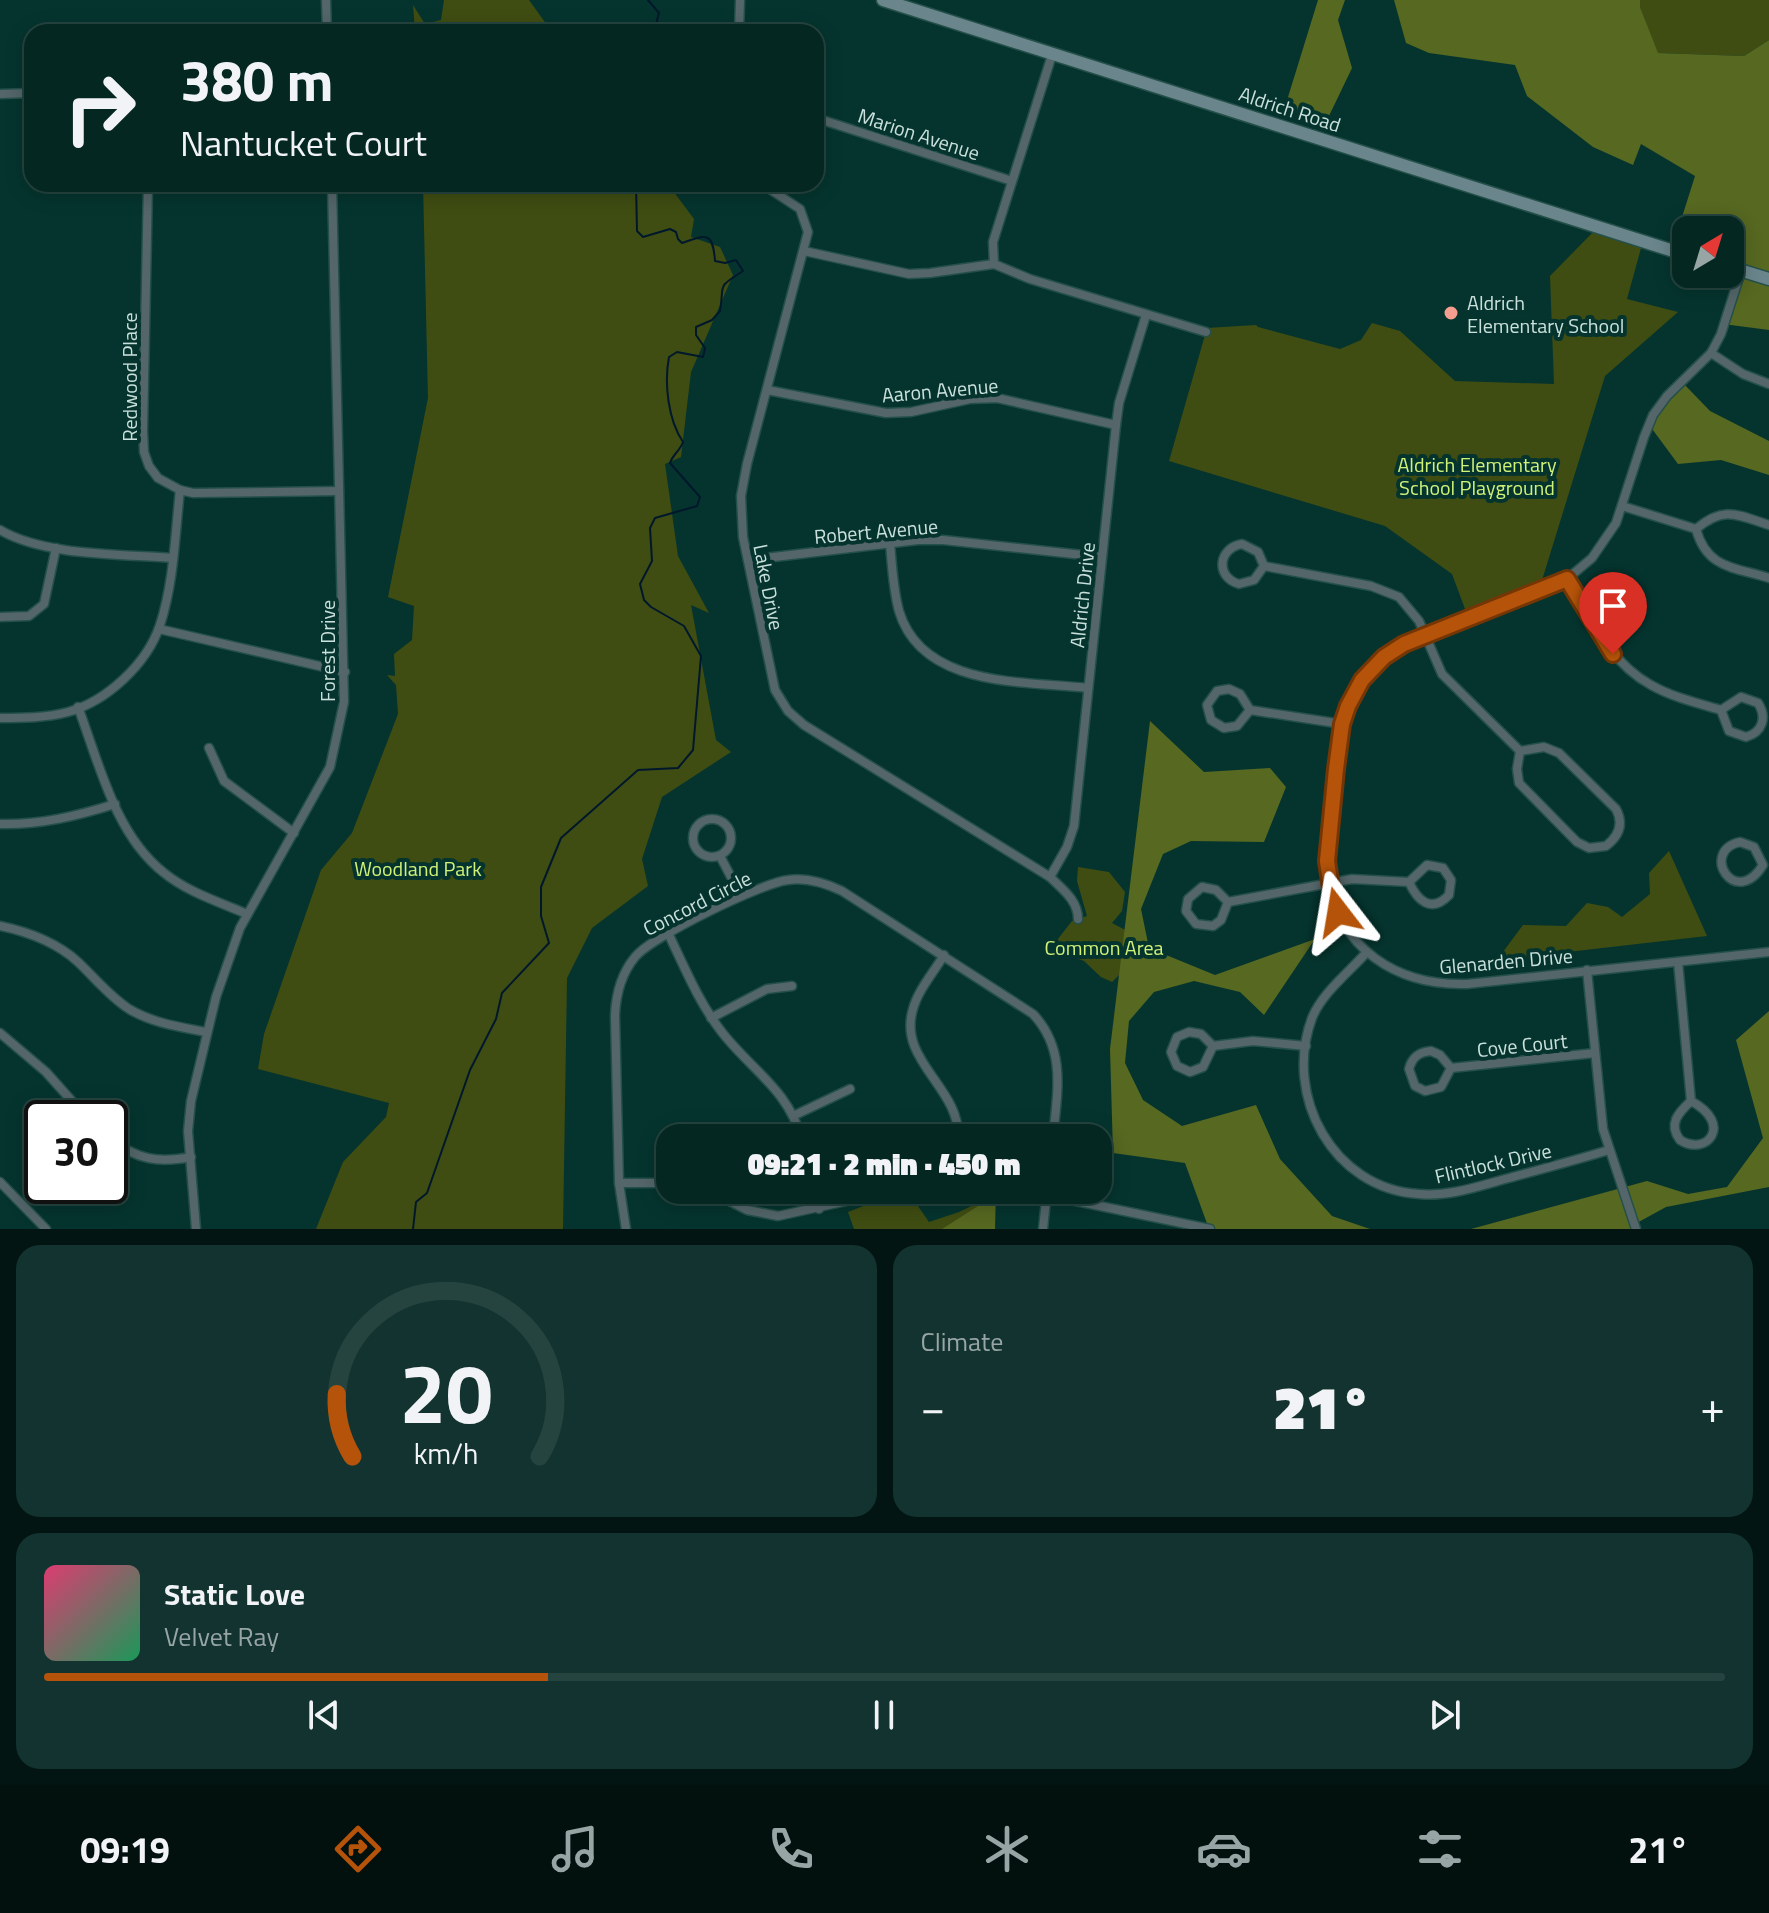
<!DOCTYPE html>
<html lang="en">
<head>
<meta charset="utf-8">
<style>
	body { margin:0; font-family:"Titillium Web",sans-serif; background:#12332f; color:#f1f3f6; height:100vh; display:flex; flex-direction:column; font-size:30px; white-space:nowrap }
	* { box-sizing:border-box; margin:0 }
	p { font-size:26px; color:#97a5a5 }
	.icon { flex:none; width:44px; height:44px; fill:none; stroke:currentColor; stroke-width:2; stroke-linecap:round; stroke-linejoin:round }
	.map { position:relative; height:1229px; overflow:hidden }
	.sheet { display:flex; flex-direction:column; gap:16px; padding:16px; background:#021513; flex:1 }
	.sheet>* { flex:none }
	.banner { position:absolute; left:24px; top:24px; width:800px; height:168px; border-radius:24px; box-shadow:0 4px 20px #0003,0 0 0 2px #254440; background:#042722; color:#f1f3f6; overflow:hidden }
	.needle { width:52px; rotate:38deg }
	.tools { position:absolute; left:1672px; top:216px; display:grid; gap:16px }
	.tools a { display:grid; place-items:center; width:72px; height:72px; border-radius:16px; background:#042722; box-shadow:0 4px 20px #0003,0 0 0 2px #254440; font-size:40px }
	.speed { position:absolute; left:24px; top:1100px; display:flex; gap:16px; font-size:40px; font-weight:700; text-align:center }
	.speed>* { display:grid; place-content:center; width:104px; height:104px; border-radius:50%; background:#042722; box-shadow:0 4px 20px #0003,0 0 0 2px #254440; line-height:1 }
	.speed .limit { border:4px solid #111; border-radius:12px; background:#fff; color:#111 }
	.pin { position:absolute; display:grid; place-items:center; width:68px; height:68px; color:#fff; margin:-82px -34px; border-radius:50% 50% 50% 0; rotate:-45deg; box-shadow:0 0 8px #0007 }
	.pin .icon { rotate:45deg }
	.me { position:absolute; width:88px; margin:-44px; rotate:346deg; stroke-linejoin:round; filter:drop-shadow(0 0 6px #0008) }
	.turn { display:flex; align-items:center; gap:28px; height:168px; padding:0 24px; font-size:36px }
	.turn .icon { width:104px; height:104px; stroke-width:2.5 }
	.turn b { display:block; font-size:56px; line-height:68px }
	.big { font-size:60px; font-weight:800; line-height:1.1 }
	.sheet .tile { flex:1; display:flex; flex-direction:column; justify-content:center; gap:12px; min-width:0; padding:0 28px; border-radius:24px; background:#12332f }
	.sheet .dial { align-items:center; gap:0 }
	.dial svg { height:208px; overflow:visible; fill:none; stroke:#254440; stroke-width:7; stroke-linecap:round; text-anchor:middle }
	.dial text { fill:#f1f3f6; stroke:none }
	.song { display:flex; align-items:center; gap:24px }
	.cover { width:96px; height:96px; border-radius:12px; background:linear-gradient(135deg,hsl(340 70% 55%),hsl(150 70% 35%)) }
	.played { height:8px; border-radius:4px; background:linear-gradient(90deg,#b45309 30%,#254440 30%) }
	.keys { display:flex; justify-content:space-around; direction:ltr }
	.heat { display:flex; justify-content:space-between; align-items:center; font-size:44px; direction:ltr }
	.sheet .tiles { flex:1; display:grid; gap:16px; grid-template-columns:1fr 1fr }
	.tile:last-child { grid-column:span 2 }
	.trip { position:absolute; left:656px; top:1124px; width:456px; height:80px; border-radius:24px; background:#042722; box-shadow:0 4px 20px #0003,0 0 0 2px #254440; font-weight:800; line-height:80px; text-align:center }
	.tab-bar { display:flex; height:128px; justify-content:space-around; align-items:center; background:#02100e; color:#97a5a5 }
	.tab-bar .icon { width:56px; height:56px }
	.tab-bar .selected { color:#b45309 }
	.tab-bar b { font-size:36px; color:#f1f3f6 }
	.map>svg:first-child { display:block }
	.green { fill:#3f4d12 }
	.forest { fill:#576821 }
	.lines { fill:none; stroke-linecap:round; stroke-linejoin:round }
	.stream { stroke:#01182c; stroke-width:2 }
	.minor-casing { stroke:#25504a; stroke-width:11 }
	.secondary-casing { stroke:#25504a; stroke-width:15 }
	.minor { stroke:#54666a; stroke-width:8 }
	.secondary { stroke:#6a868c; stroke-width:12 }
	.route-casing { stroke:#753606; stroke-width:20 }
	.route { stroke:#b45309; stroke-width:14 }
	.poi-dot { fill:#f59d8e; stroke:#05342e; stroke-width:3 }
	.labels { text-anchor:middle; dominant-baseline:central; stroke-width:8; stroke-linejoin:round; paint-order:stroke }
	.street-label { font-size:20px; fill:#cae0dc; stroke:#05342e }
	.poi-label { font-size:20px; fill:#cae0dc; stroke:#05342e; text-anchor:start }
	.park-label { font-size:20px; fill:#d1f278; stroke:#05342e }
</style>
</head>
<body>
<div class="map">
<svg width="1769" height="1229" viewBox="0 0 1769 1229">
	<rect width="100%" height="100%" fill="#05342e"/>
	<g class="green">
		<polygon points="444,0 529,0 552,32 415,32 413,5 425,24 441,20"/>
		<polygon points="1640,0 1769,0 1769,40 1744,56 1657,53 1640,7"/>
		<polygon points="423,184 668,184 694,219 691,237 720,247 733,275 691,372 681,457 665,464 678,556 709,613 691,605 716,740 731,752 662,797 642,859 648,886 592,928 567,978 563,1229 316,1229 343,1162 386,1117 389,1103 258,1069 264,1034 321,870 352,833 398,714 396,685 387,675 395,676 394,654 412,640 414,606 388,597 428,398"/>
		<polygon points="1599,226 1643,241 1627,299 1678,312 1605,376 1539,590 1468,617 1452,574 1385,526 1169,461 1207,328 1256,325 1258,327 1340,349 1361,340 1372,323 1400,331 1455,381 1554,384 1550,276"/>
		<polygon points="1669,851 1707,936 1497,960 1523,925 1566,926 1587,903 1608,907 1622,917 1650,894 1649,873"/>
		<polygon points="1078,867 1109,872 1125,892 1122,911 1112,923 1131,933 1121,973 1112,982 1101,977 1084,961 1057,951 1054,944 1072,921 1087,916 1077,881"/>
		<polygon points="911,1196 929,1222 959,1212 986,1199 975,1229 854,1229 848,1212 871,1203"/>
	</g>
	<g class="forest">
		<polygon points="1318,0 1345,0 1338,20 1352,68 1328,118 1284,110"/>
		<polygon points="1394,0 1640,0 1640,7 1658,53 1744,56 1769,40 1769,330 1723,324 1738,258 1730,254 1730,230 1686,230 1686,237 1677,233 1695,176 1641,144 1633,165 1593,147 1527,96 1515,65 1429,53 1406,43"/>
		<polygon points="1681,381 1710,411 1769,441 1769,475 1721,460 1678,464 1647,422"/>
		<polygon points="1150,721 1204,772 1270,768 1286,787 1264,842 1191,841 1163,854 1141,909 1149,948 1215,975 1315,939 1264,1015 1240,992 1194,981 1154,992 1129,1021 1125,1063 1143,1100 1182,1126 1256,1105 1280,1159 1332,1216 1370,1229 1209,1229 1185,1163 1113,1153 1110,1049"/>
		<polygon points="1769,1011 1769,1187 1666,1207 1635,1224 1635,1229 1471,1229 1647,1181 1688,1194 1727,1187 1763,1138 1736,1040"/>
		<polygon points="996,1190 995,1229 942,1229 978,1206"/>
	</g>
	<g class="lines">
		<g class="stream">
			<polyline points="648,0 659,13 654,32"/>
			<polyline points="622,32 625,27 632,27 638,32"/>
			<path d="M413 1229 416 1202 427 1193 470 1070 496 1019 502 993 549 943 541 916V887L561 838 638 770 678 768 693 750 701 656 684 626 651 607 644 600 640 584 652 561 650 528 655 518 697 506 700 497 670 463C673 454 680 451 683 442 668 420 664 383 669 357L677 352 703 357 705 348 696 335V327L712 320 720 311C725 283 715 289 743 271L736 260 725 263 715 261C713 232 707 234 682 243L678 239 676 232 670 229 643 237 637 231 636 184"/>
		</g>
		<defs>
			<g id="minor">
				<polyline points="326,0 327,32"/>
				<polyline points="739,32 740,0"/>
				<polyline points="1052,55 993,242 994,264 1030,279 1206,332"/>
				<polyline points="0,94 32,93"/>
				<polyline points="816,118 1012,181"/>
				<polyline points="148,184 143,431 144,452 149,466 158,478 180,490 193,493 339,491"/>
				<path d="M762 184 800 209 808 232 747 464 741 496 743 537 775 690 788 711 804 725 1050 877C1062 889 1078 900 1078 919"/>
				<polyline points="804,251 909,274 930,273 994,264"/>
				<path d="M1741 271 1721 334 1711 353 1667 396 1653 415 1644 437 1616 523 1592 558 1567 579 1404 644C1342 679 1340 732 1333 796 1330 822 1325 850 1328 876 1338 949 1397 986 1467 984L1769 952"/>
				<polyline points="1711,353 1743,374 1769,384"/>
				<polyline points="767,390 886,413 911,412 970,399 997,398 1116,425"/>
				<polyline points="1622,506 1696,529"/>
				<path d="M1769 525C1738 515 1724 505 1696 529 1707 569 1734 567 1769 578"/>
				<path d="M0 530C44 556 121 554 172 558"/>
				<path d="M890 543C892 565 893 589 899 611 922 688 1024 681 1088 688"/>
				<path d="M1242 544 1258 552 1264 566 1254 580 1239 584C1215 577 1218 548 1242 544Z"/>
				<polyline points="748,560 918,540 943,540 1102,557"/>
				<polyline points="1264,566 1371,586 1399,597 1419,621 1442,674 1520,751"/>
				<path d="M1567 579C1590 618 1610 663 1651 685 1672 697 1697 703 1721 710"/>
				<polyline points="0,617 29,616 44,604 56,548"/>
				<polyline points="159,629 345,672"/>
				<polygon points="1229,689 1240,694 1250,710 1237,726 1224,728 1211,720 1207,705 1217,691"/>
				<path d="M1741 697 1758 703C1767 717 1763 732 1746 737L1729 731 1721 710Z"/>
				<path d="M78 707C99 763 115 834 163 872 187 892 219 902 247 914"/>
				<polyline points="1250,710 1342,724"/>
				<path d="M0 718C23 718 45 718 68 712 107 701 147 664 160 625 174 582 175 535 180 490"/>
				<path d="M1544 747 1559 753 1616 809C1624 824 1619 836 1606 846L1589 848 1577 842 1519 783 1517 769 1520 751Z"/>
				<polyline points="209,748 224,781 294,833"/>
				<circle cx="712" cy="838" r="19"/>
				<path d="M0 824C40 825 77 816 115 804"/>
				<path d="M1740 842 1754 847 1763 865C1735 910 1699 851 1740 842Z"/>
				<polyline points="720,856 741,896"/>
				<path d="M1427 865 1443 868 1451 880 1449 895C1431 914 1417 900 1409 882Z"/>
				<polyline points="1050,877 1067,847 1074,826 1116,425 1119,403 1146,315"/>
				<polygon points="1202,887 1216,890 1228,902 1221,920 1213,926 1196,924 1186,911 1188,899"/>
				<polyline points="1228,902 1352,879 1409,882"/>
				<path d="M0 926C29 932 56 942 78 962 95 978 109 996 129 1009 152 1023 180 1027 206 1032"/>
				<path d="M668 933C684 966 698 1001 721 1031 749 1068 789 1090 801 1138"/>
				<path d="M1367 952C1349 972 1322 993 1312 1018 1283 1096 1333 1189 1419 1194 1449 1197 1479 1186 1509 1178 1542 1169 1576 1160 1609 1150"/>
				<path d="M944 955C934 972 918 990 913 1009 897 1061 961 1088 958 1138"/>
				<polyline points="1678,962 1691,1101"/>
				<polyline points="1587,970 1603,1129 1636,1229"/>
				<polyline points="711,1018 767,989 792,986"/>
				<polygon points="1189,1032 1201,1034 1213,1046 1203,1067 1190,1072 1177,1066 1171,1052 1177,1037"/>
				<polyline points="0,1033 46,1072 87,1118"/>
				<polyline points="1213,1046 1253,1041 1306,1046"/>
				<path d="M1431 1051 1440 1055 1451 1068 1441 1087 1425 1091 1415 1086 1409 1069C1412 1057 1419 1052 1431 1051Z"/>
				<polyline points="1451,1068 1595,1053"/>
				<path d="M1691 1101C1734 1124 1707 1157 1680 1140 1668 1124 1678 1113 1691 1101Z"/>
				<polyline points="793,1116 850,1089"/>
				<path d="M110 1139C138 1160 158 1163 191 1157"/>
				<polyline points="0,1182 46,1229"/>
				<polyline points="619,1183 670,1183"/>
				<polyline points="708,1190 747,1210 778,1216 897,1190"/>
				<polyline points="814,1190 819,1209"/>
				<polyline points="1047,1195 1210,1229"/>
				<polyline points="196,1229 188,1131 191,1101 216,997 240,928 330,767 344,702 332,184"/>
				<path d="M626 1229 619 1183 615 1015C616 994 621 974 635 957 651 937 761 883 788 880 807 877 825 883 842 891L1033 1014C1067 1050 1057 1093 1053 1138"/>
				<polyline points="1043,1229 1047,1191"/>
			</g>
			<g id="secondary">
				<polyline points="883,0 1686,255"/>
				<polyline points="1730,267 1769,279"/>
			</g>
		</defs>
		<use href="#minor" class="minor-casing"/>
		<use href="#secondary" class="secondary-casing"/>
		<use href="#minor" class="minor"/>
		<use href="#secondary" class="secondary"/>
	</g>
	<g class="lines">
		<defs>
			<polyline id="route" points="1338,912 1332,895 1327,861 1336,769 1342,724 1348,706 1362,680 1384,657 1404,644 1567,579 1613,654"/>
		</defs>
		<use href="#route" class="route-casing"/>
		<use href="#route" class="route"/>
	</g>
	<circle class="poi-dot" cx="1451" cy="313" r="8"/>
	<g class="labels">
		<g class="street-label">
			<text transform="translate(1290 109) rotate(18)">Aldrich Road</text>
			<text transform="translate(919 134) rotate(18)">Marion Avenue</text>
			<text transform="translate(129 377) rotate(-90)">Redwood Place</text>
			<text transform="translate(940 390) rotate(-5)">Aaron Avenue</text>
			<text transform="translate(876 531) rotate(-5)">Robert Avenue</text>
			<text transform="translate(769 587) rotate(79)">Lake Drive</text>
			<text transform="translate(1082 595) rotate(-84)">Aldrich Drive</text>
			<text transform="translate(327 651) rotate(-90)">Forest Drive</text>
			<text transform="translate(697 903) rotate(-27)">Concord Circle</text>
			<text transform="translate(1506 961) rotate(-5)">Glenarden Drive</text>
			<text transform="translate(1522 1045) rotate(-6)">Cove Court</text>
			<text transform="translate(1493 1163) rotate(-13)">Flintlock Drive</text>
		</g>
		<g class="poi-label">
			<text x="1467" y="302">Aldrich<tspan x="1467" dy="23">Elementary School</tspan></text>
		</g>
		<g class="park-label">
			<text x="1477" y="464">Aldrich Elementary<tspan x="1477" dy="23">School Playground</tspan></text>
			<text x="418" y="868">Woodland Park</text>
			<text x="1104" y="947">Common Area</text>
		</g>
	</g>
</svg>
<div class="tools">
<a><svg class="needle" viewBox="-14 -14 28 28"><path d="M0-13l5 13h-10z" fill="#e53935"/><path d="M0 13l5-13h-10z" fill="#97a5a5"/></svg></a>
</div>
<div class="speed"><div class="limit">30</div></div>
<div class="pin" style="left:1613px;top:654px;background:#d93025"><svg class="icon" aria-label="arrive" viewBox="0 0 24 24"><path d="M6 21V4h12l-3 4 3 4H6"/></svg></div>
<svg class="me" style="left:1338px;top:912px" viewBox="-20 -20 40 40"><path d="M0-17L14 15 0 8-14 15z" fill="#b45309" stroke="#fff" stroke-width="4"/></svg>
<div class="trip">09:21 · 2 min · 450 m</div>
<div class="banner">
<div class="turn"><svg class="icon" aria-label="right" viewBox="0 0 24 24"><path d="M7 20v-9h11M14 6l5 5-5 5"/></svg><div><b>380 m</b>Nantucket Court</div></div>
</div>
</div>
<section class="sheet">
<div class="tiles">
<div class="tile dial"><svg viewBox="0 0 100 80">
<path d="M14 69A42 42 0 1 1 86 69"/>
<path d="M14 69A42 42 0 0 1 8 45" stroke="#b45309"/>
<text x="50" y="56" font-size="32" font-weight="700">20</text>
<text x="50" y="72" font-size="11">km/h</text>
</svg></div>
<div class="tile"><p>Climate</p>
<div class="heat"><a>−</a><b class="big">21°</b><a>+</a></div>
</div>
<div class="tile">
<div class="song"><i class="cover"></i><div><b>Static Love</b><p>Velvet Ray</p></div></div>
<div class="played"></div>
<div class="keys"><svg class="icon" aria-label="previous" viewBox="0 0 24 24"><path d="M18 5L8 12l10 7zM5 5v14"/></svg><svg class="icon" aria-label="pause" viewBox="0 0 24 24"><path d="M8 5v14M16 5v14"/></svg><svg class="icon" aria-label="next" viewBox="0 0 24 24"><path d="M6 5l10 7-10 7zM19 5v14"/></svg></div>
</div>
</div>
</section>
<nav class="tab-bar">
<b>09:19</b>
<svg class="icon selected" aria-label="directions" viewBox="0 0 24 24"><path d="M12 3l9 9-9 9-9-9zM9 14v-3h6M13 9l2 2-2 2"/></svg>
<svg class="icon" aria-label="music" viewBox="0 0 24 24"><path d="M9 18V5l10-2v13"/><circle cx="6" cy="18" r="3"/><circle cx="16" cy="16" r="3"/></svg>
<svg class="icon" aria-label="phone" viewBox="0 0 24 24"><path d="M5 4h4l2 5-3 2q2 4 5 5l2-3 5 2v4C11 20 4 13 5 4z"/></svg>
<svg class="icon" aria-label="climate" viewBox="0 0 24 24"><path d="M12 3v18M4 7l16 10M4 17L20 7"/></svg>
<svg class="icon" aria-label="car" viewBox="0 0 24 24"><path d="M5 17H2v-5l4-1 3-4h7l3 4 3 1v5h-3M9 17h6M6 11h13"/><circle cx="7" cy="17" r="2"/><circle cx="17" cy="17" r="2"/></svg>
<svg class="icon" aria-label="filters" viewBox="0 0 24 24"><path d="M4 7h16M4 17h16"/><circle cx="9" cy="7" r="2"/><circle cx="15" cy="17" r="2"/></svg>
<b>21°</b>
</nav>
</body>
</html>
